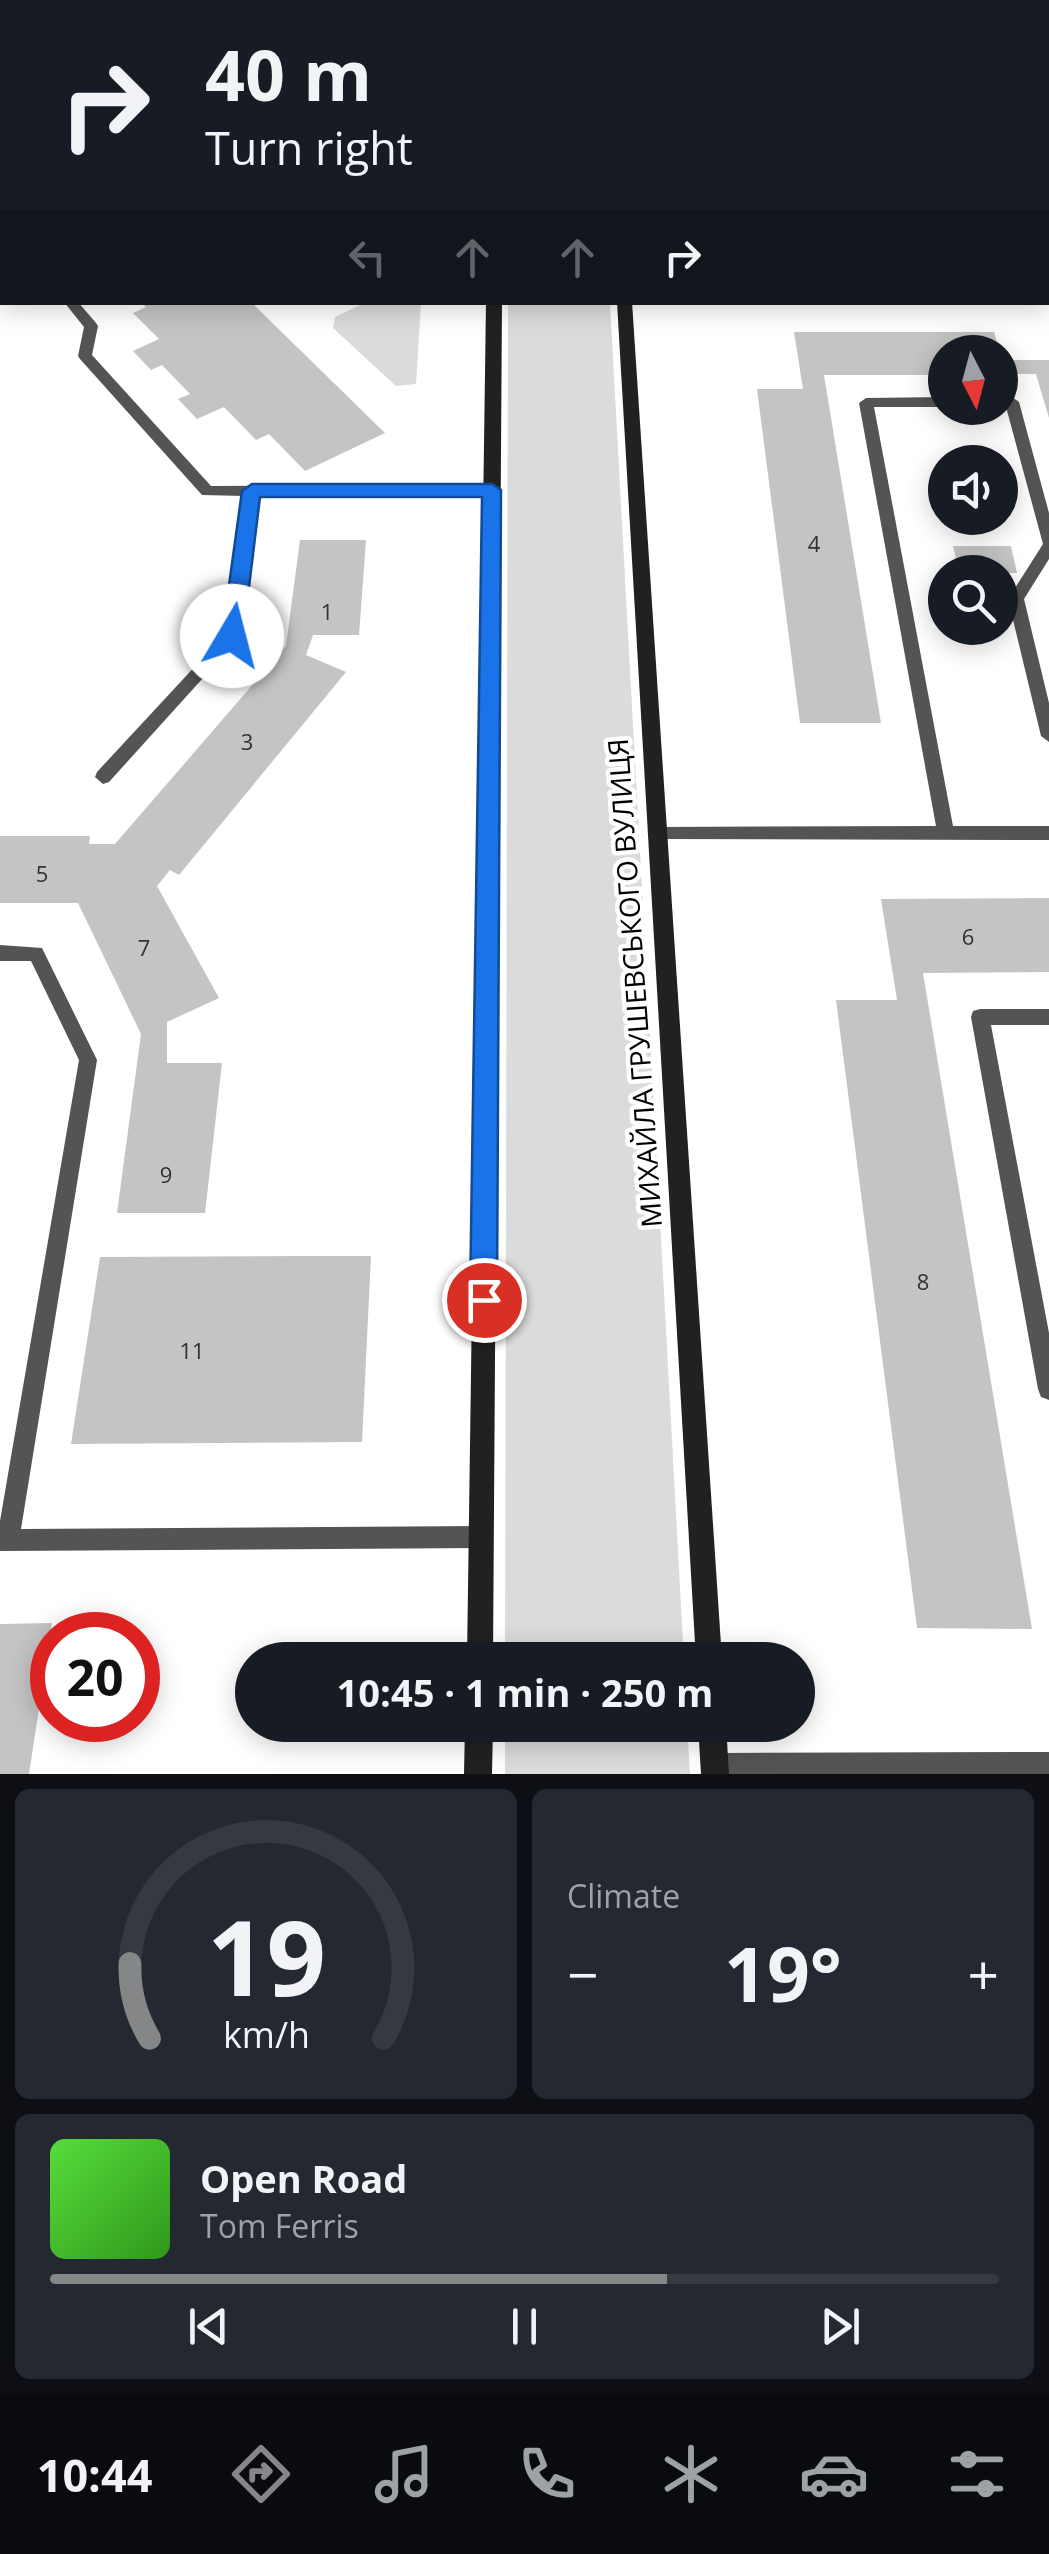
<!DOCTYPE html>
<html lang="en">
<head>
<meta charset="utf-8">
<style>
	body { margin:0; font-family:"Open Sans",sans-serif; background:#242831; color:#f1f3f6; height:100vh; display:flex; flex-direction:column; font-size:38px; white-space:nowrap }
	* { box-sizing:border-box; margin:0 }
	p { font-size:32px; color:#9ea1a6 }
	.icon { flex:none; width:55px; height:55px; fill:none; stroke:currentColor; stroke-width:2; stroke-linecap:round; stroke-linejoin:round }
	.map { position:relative; height:1774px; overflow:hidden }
	.details { display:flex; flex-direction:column; gap:15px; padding:15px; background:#0d0f14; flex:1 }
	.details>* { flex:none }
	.guide { position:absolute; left:0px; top:0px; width:1050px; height:305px; box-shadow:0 5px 25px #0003; background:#171b24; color:#f1f3f6; overflow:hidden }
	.needle { width:65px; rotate:174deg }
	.tools { position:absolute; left:928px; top:335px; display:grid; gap:20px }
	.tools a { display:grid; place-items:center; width:90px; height:90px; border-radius:50%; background:#171b24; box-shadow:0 5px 25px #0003; font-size:50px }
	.speed { position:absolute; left:30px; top:1612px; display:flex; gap:20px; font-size:50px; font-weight:700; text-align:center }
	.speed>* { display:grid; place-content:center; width:130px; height:130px; border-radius:50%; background:#171b24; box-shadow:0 5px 25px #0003; line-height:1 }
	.speed .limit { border:15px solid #d22; background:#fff; color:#111 }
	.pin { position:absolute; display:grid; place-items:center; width:85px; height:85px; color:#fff; margin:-42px; border:5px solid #fff; border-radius:50%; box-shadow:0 2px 10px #0007 }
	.me { position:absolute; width:110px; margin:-55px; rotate:8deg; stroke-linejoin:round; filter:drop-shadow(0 0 8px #0008) }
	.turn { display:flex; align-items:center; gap:35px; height:210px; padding:0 40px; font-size:45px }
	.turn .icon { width:130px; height:130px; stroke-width:2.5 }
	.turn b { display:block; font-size:70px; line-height:85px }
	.lanes { display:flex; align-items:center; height:95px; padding:0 40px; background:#0003; justify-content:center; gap:50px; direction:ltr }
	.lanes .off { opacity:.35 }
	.big { font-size:75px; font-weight:700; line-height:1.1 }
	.details .card { flex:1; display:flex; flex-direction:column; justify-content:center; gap:15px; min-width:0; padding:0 35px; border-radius:15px; background:#242831 }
	.details .dial { align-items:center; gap:0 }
	.dial svg { height:260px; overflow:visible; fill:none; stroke:#363941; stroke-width:7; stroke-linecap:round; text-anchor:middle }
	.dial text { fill:#f1f3f6; stroke:none }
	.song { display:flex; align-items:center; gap:30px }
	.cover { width:120px; height:120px; border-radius:15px; background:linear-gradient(135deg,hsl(110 70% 55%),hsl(110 70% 35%)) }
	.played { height:10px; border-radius:5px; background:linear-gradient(90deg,#858687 65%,#363941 65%) }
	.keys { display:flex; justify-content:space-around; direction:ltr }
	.heat { display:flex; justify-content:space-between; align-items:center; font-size:55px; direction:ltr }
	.details .tiles { flex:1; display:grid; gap:15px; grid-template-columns:1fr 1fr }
	.card:last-child { grid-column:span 2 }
	.trip { position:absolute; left:235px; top:1642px; width:580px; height:100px; border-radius:50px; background:#171b24; box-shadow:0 5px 25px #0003; font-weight:700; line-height:100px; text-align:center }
	.tabs { display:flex; height:160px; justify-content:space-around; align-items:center; background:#090b0e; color:#9ea1a6 }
	.tabs .icon { width:70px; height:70px }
	.tabs .current { color:#858687 }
	.tabs b { font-size:45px; color:#f1f3f6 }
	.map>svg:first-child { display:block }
	.green { fill:#dbdbdb }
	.building { fill:#c4c4c4 }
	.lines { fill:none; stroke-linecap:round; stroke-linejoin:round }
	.primary-casing { stroke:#dbdbdb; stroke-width:30 }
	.lane { fill:#545454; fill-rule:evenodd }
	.street { fill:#545454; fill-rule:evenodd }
	.secondary { fill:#212121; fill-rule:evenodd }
	.primary { stroke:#000; stroke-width:25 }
	.route { fill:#1a73e8; stroke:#114b97; stroke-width:2.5 }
	.labels { text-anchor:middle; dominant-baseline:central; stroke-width:9; stroke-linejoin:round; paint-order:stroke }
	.number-label { font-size:22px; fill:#313131 }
	.street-label { font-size:28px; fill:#000; stroke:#fff }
</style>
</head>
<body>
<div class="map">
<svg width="1049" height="1774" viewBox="0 0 1049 1774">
	<rect width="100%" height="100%" fill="#fff"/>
	<g class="green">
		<polygon points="0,0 486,0 486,2 2,2 0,82"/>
		<polygon points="616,0 1004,0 1015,2 616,2"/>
		<polygon points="367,302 421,303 416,384 396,386 333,328 335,317"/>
		<polygon points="508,303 610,303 684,1660 505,1660"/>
		<polygon points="505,1725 687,1725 690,1774 505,1774"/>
	</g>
	<g class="building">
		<polygon points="141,302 251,302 385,433 305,471 269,434 256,440 224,407 197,419 178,399 190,394 162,365 151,370 133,351 159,339 133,313 146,307"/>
		<polygon points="794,332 994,332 1000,352 945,352 945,375 824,375 881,723 800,723 757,389 803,389"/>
		<polygon points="1000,360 1049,360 1049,418 1036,374 1000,374"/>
		<polygon points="300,540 366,540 359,635 313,635 306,655 346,672 179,875 170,870 157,886 219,998 167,1022 167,1063 222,1063 205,1213 117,1213 141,1034 78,903 0,903 0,836 90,836 89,844 115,844 286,646"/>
		<polygon points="953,546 1011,546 1017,573 959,572"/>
		<polygon points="1049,898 1049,972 923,973 1032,1629 917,1628 836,1000 897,1000 881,899"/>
		<polygon points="307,1256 371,1256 362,1442 71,1444 100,1257"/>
		<polygon points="52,1623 29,1774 0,1774 0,1624"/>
	</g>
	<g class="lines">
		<defs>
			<polyline id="primary" points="1046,0 1049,2"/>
		</defs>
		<use href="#primary" class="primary-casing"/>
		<g class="lane">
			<rect x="0" y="242" width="2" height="8"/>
			<polygon points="64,302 78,302 96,323 98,326 92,355 211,486 492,485 499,490 492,495 259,496 241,636 109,782 103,784 95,777 97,772 225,634 244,496 202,495 80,359 78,356 84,327"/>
			<polygon points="945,397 945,407 874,407 953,826 1049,826 1049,840 651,839 648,834 651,829 657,827 936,826 859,403 866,398"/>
			<polygon points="1000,397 1012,397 1019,402 1049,513 1049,559 1024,599 1049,703 1049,742 1041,736 1008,599 1043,544 1006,407 1000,407"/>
			<polygon points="0,945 42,948 97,1060 21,1529 481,1526 489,1529 492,1537 489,1545 481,1548 0,1551 0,1521 79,1060 31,961 0,961"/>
			<polygon points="980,1009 1049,1009 1049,1025 991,1025 1049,1333 1049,1400 1041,1397 1038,1389 971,1017 973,1011"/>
			<polygon points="1049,1752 1049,1774 708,1774 703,1765 707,1757 715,1753"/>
		</g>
		<g class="street">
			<rect x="0" y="86" width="2" height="8"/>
			<rect x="1048" y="88" width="1" height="8"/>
			<rect x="0" y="112" width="2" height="8"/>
			<rect x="1048" y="113" width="1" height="8"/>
		</g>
		<g class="secondary">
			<rect x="491" y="0" width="12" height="2"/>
			<rect x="599" y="0" width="12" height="2"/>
			<polygon points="486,302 502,302 493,1660 467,1660"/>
			<polygon points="617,302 632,302 722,1660 696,1660"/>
			<polygon points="465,1725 493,1725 492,1774 464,1774"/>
			<polygon points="698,1725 726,1725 729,1774 701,1774"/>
		</g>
		<use href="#primary" class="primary"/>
	</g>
	<polygon class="route" points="252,484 492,484 501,490 497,1300 493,1309 484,1313 474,1309 470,1300 482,497 260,497 243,636 232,643 222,636 242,491"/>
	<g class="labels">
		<g class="number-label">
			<text x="814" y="543">4</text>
			<text x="327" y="611">1</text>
			<text x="247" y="741">3</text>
			<text x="42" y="873">5</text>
			<text x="968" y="936">6</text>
			<text x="144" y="947">7</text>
			<text x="166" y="1174">9</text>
			<text x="923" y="1281">8</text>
			<text x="192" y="1350">11</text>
		</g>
		<g class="street-label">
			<text transform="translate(634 983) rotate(-94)">МИХАЙЛА ГРУШЕВСЬКОГО ВУЛИЦЯ</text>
		</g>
	</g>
</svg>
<div class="tools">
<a><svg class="needle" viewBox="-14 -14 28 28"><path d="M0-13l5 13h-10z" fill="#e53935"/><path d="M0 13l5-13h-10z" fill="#9ea1a6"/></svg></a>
<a><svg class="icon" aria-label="sound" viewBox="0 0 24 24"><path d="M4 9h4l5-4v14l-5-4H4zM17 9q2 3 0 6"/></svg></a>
<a><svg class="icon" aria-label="search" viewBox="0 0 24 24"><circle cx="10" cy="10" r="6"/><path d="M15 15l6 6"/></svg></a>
</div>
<div class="speed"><div class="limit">20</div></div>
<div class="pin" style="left:484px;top:1300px;background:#d93025"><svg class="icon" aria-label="arrive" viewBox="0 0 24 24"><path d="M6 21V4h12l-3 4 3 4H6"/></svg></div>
<svg class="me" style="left:232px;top:636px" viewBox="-20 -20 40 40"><circle r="19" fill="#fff"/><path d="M0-13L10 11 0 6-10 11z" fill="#1a73e8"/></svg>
<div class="trip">10:45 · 1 min · 250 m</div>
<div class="guide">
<div class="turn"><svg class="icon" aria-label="right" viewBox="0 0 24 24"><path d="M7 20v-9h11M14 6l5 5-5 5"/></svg><div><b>40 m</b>Turn right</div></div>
<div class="lanes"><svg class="icon off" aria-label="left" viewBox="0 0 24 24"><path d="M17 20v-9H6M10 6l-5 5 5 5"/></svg><svg class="icon off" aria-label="ahead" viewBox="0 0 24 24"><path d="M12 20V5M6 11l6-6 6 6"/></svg><svg class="icon off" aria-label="ahead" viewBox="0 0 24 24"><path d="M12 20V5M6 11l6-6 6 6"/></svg><svg class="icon" aria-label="right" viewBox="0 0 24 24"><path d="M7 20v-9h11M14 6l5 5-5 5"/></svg></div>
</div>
</div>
<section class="details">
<div class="tiles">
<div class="card dial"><svg viewBox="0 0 100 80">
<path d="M14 69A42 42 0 1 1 86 69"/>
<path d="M14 69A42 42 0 0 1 8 46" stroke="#858687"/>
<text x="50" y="56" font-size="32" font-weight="700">19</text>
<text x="50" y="72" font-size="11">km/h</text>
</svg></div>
<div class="card"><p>Climate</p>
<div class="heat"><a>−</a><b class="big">19°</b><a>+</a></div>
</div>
<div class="card">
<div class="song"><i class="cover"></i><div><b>Open Road</b><p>Tom Ferris</p></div></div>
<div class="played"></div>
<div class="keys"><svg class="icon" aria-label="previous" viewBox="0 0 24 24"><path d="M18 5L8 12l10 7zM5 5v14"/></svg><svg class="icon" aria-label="pause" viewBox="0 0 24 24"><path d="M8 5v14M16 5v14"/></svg><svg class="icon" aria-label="next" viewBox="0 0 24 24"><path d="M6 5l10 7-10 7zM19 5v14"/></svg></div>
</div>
</div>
</section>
<nav class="tabs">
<b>10:44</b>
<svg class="icon current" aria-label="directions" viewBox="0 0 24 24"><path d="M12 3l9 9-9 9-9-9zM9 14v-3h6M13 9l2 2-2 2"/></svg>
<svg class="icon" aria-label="music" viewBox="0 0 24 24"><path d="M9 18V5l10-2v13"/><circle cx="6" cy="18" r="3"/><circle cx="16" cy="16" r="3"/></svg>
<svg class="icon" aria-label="phone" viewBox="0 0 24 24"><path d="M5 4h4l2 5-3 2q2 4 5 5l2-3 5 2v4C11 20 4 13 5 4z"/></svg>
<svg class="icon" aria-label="climate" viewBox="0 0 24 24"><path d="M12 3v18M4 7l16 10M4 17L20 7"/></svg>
<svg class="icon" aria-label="car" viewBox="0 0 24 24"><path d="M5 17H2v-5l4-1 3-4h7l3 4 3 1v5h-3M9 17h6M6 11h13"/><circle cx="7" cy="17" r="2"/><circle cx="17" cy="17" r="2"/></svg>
<svg class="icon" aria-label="filters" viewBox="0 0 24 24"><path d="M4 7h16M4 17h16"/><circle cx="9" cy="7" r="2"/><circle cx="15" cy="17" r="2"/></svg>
</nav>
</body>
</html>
